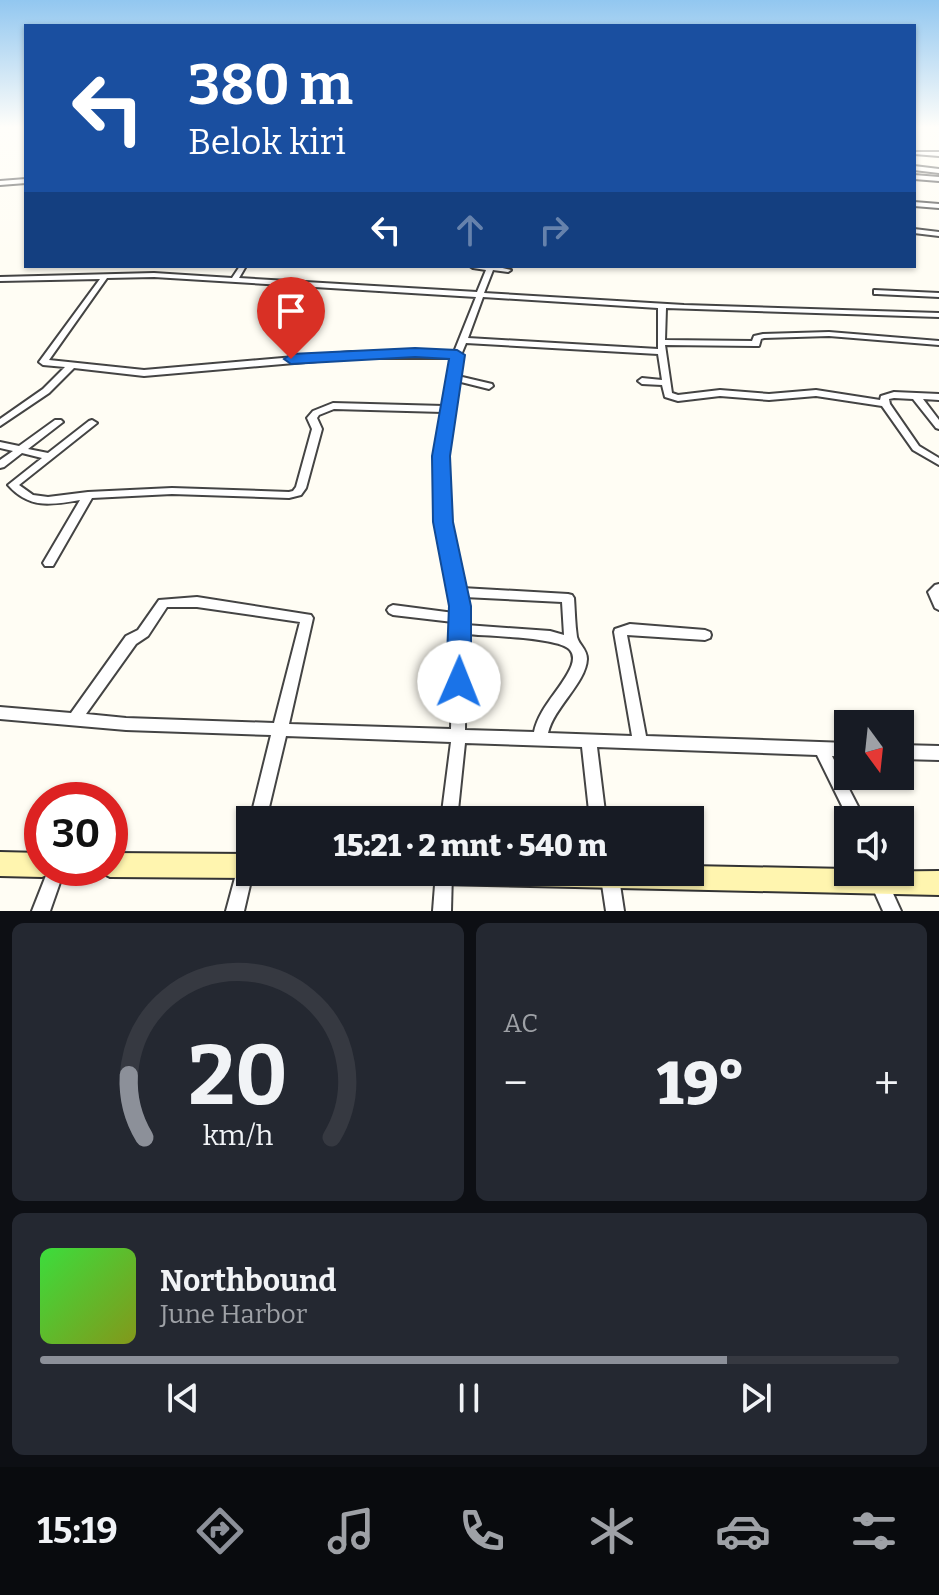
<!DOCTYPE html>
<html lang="id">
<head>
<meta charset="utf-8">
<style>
	body { margin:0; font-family:Bitter,serif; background:#242831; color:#f1f3f6; height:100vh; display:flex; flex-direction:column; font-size:30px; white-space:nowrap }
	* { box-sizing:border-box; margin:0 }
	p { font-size:26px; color:#9ea1a6 }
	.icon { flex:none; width:44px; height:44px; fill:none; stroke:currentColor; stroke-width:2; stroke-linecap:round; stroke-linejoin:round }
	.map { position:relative; height:911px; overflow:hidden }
	.side { display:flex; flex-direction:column; gap:12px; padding:12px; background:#0d0f14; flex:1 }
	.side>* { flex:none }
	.guide { position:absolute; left:24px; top:24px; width:892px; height:244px; border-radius:0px; box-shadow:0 2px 6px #0004; background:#1a4fa0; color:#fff; overflow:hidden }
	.needle { width:52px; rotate:165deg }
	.buttons { position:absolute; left:834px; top:710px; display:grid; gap:16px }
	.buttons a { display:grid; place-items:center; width:80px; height:80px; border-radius:0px; background:#171b24; box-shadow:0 2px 6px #0004; font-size:40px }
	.speed { position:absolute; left:24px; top:782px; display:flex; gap:16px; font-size:40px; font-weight:700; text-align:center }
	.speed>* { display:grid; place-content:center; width:104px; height:104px; border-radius:50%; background:#171b24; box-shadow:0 2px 6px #0004; line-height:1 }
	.speed .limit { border:12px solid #d22; background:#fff; color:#111 }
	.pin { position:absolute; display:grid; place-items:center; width:68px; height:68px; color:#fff; margin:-82px -34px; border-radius:50% 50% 50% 0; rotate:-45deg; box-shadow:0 0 8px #0007 }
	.pin .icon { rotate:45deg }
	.me { position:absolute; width:88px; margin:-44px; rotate:1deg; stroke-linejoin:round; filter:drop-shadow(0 0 6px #0008) }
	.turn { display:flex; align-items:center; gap:28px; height:168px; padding:0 32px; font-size:36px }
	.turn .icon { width:104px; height:104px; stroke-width:2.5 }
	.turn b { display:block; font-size:56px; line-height:68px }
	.lanes { display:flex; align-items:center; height:76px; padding:0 32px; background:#0003; justify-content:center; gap:40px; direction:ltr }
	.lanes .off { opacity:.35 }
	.big { font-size:60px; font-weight:800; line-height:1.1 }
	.side .card { flex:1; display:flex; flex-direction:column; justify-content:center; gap:12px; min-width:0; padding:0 28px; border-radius:12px; background:#242831 }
	.side .dial { align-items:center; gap:0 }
	.dial svg { height:208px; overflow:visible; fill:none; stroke:#363941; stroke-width:7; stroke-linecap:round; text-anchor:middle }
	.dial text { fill:#f1f3f6; stroke:none }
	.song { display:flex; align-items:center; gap:24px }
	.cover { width:96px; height:96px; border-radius:12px; background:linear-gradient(135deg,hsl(120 70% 55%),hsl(70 70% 35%)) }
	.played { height:8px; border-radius:4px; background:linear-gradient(90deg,#8c9099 80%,#363941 80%) }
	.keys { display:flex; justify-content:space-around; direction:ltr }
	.heat { display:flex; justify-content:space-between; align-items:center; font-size:44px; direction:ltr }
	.side .tiles { flex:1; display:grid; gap:12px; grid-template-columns:1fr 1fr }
	.card:last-child { grid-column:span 2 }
	.trip { position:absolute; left:236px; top:806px; width:468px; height:80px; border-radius:0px; background:#171b24; box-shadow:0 2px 6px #0004; font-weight:800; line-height:80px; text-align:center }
	.menu { display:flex; height:128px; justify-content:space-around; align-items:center; background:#090b0e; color:#9ea1a6 }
	.menu .icon { width:56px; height:56px }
	.menu .current { color:#8c9099 }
	.menu b { font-size:36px; color:#f1f3f6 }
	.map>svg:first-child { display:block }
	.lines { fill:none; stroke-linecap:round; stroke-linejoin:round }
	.minor-casing { stroke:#444; stroke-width:4 }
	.secondary-casing { stroke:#333; stroke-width:4 }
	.minor { fill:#fff; fill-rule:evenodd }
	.secondary { fill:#fff5af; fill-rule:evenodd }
	.route { fill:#1a73e8; stroke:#114b97; stroke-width:2 }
</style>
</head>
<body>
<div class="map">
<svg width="939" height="911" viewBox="0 0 939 911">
	<rect width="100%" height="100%" fill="#fffdf4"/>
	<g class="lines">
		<defs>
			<g id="minor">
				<polygon points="914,152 939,152 939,156 914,154"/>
				<polygon points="914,166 939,169 939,173 914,170"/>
				<polygon points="914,175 939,177 939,181 914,179"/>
				<polygon points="26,179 26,183 0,185 0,181"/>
				<polygon points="914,202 939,204 939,208 914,206"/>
				<polygon points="914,229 939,232 939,236 914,233"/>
				<path d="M240 266H246L239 278 477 292 486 270 473 268 470 266H494L511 270 508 272 493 270 484 293 684 305 939 313V317L666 308 665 340 752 341 754 336 763 334 829 332 939 341V345L829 336 764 338 761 339 759 346H756L665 345 672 393 678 395 720 390 769 394 816 390 880 400 881 396 894 392 939 394V400L923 399 939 420V429L936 428 913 399 894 398 889 399 890 404 919 446 939 458V465L913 450 882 406 816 396 769 400 720 396 678 401 665 397 662 385 642 384 638 381 642 378 662 380 658 354 466 343 461 355 458 376 492 384 493 386 489 389 457 381 446 456 449 522 462 588 568 594 572 595 574 598C575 611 575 624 577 637 579 645 587 649 587 659 586 683 554 707 548 733L632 736 614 632 615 629 630 624 705 630 710 632 711 635 710 638 705 640 627 635 646 736 848 743V757L832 756 865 820H849L817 755 597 747 606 820H590L582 747 465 743 457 820H441L451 742 286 736 266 820H250L271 735 126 730 0 719V707L71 713 126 636 138 630 159 600 197 597 311 615 313 618 289 724 451 729 453 622 393 615 389 613 387 610 389 607 393 605 454 613V606L437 522 436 456 443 412 334 409 319 415 317 418 322 429 306 488 301 495 289 498 172 494 92 498 53 566H45L43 563 80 500C51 505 29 509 8 485L42 458 22 453 4 467 0 468V460L13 451 0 448V442L19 446 55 420H61L63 422 28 449 48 453 89 421 92 420 97 423 19 485 33 495 48 497 88 492 172 488 289 492 293 491 296 487 312 429 307 418 313 411 333 403 444 406 449 379 448 377 449 375 452 358H352L144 376 74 368 49 393 0 426V419L43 389 65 367 43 365 39 362 100 279 0 281V277L154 273 232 278ZM154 277 476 297 454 352H352L144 370 49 360 107 278ZM483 297 658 308V349L468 338ZM464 597 562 602 564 635 550 631 466 625V606ZM167 607H197L300 622 274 723 126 718 86 714 136 644 148 636ZM466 634C485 636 560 637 570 650 576 657 572 666 568 673 557 693 539 709 534 732L465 730Z"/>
				<polygon points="874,290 939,293 939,297 877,294 874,294"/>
				<polygon points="939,584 939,610 935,608 928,592 935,585"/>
				<polygon points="900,745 939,746 939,760 900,759"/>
				<polygon points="250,844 250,872 253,872 244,911 226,911 242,852 244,846"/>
				<polygon points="49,868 65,868 50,911 32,911"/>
				<polygon points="436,872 452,872 451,911 433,911"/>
				<polygon points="604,872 616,872 619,878 624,911 606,911 601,878"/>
				<polygon points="879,873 885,876 901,911 883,911 870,882 873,876"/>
			</g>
			<g id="secondary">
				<polygon points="0,852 42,853 42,868 52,868 50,873 42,877 0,876"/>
				<polygon points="110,853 250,854 250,872 259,872 250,878 110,877 102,873 100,868 110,868"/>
				<polygon points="690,866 848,869 848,872 939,871 939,895 439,884 431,880 427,872 690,872"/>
			</g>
		</defs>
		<use href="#minor" class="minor-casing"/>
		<use href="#secondary" class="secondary-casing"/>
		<use href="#minor" class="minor"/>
		<use href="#secondary" class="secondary"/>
	</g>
	<linearGradient id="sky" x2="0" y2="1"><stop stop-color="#92c7f0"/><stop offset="0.5" stop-color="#fffefa"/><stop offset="1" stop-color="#fffefa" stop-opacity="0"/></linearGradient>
	<rect width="939" height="254" fill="url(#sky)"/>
	<polygon class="route" points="415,348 457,350 465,355 450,456 453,522 471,606 471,682 468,689 459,692 450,689 446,682 449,606 433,522 432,456 449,359 415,357 291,364 284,359 291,354"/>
</svg>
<div class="buttons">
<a><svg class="needle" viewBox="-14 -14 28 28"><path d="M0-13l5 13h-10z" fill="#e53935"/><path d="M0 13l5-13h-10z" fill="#9ea1a6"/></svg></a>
<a><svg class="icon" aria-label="sound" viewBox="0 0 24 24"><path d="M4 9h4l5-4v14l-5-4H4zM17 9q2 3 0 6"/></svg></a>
</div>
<div class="speed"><div class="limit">30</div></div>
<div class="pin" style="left:291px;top:359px;background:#d93025"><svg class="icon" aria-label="arrive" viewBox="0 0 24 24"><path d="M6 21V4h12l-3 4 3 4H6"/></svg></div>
<svg class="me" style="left:459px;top:682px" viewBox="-20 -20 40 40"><circle r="19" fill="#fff"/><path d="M0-13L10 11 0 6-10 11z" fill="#1a73e8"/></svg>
<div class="trip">15:21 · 2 mnt · 540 m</div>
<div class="guide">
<div class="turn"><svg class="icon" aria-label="left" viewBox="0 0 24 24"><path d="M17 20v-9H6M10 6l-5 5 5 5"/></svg><div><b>380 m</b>Belok kiri</div></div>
<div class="lanes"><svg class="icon" aria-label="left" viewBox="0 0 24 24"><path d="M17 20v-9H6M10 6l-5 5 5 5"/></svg><svg class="icon off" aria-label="ahead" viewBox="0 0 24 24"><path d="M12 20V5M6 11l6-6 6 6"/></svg><svg class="icon off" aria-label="right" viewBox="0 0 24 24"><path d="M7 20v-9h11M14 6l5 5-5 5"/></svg></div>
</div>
</div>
<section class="side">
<div class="tiles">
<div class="card dial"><svg viewBox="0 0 100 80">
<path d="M14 69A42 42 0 1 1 86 69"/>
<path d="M14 69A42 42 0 0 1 8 45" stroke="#8c9099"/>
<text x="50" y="56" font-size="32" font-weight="700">20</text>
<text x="50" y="72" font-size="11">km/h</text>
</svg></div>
<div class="card"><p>AC</p>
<div class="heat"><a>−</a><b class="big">19°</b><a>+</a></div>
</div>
<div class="card">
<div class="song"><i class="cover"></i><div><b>Northbound</b><p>June Harbor</p></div></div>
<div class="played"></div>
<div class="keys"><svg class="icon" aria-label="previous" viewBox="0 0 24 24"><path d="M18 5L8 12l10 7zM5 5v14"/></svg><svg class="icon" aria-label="pause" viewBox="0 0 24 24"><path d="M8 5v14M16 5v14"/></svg><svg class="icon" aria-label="next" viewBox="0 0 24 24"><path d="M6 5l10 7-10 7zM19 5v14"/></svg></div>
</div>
</div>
</section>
<nav class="menu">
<b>15:19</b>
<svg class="icon current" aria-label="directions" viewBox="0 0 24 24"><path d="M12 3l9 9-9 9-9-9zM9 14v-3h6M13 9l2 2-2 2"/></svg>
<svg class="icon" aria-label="music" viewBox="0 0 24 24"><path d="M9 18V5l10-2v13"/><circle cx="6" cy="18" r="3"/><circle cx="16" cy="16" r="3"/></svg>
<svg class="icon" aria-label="phone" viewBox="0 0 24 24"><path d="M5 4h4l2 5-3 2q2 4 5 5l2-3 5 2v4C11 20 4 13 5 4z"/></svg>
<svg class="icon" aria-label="climate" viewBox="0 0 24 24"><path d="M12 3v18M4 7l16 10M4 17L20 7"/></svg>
<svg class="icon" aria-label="car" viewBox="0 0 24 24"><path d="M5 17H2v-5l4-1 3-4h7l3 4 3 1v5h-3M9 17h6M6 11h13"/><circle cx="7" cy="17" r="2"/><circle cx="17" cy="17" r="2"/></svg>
<svg class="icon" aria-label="filters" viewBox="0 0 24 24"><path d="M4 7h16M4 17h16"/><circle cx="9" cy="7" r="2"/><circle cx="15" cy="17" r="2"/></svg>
</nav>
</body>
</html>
